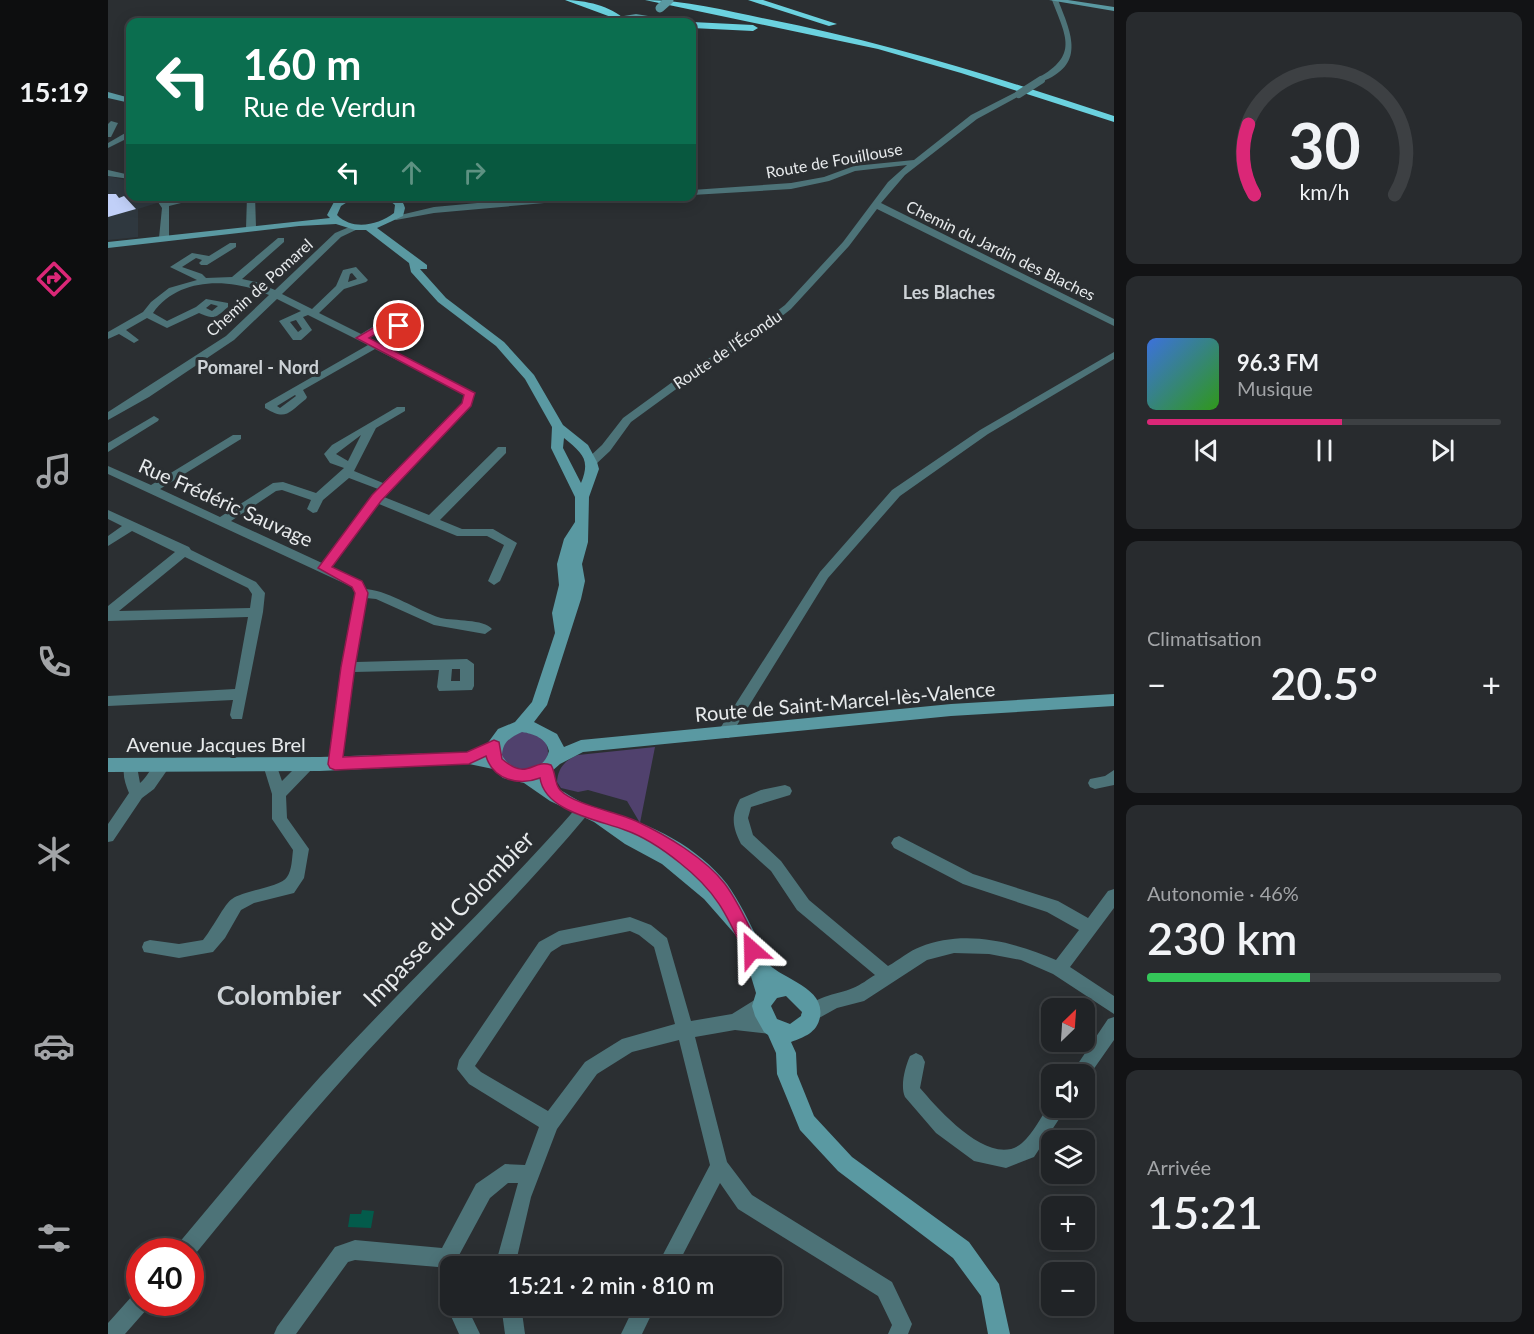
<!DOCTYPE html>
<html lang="fr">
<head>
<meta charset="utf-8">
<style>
	body { margin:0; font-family:Lato,sans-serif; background:#282b2e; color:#f1f3f6; height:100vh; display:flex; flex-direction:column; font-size:22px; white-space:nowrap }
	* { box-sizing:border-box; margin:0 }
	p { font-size:20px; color:#a2a4a7 }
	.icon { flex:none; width:33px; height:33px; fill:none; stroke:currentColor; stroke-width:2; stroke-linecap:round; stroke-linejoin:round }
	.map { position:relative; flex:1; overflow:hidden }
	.panel { display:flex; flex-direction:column; gap:12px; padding:12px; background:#121315; width:420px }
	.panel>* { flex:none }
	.guide { position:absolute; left:18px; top:18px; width:570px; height:183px; border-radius:12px; box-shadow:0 3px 15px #0003,0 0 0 2px #3d4043; background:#0b6e4f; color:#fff; overflow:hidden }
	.needle { width:39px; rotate:25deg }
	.tools { position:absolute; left:933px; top:998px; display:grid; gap:12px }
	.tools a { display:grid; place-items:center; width:54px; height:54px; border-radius:12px; background:#202326; box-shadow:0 3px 15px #0003,0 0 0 2px #3d4043; font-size:30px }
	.speed { position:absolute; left:18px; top:1238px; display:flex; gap:12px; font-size:30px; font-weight:700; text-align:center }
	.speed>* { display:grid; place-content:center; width:78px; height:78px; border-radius:50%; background:#202326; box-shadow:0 3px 15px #0003,0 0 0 2px #3d4043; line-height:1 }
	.speed .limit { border:9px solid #d22; background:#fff; color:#111 }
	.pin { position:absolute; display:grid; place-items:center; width:51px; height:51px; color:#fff; margin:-26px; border:3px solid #fff; border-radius:50%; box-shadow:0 2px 6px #0007 }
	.me { position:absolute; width:66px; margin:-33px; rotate:335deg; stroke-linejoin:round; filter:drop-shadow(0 0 4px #0008) }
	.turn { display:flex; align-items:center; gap:21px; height:126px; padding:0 18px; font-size:27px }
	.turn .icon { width:78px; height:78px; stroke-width:2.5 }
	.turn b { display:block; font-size:42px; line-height:51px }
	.lanes { display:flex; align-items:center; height:57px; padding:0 18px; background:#0003; justify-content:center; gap:30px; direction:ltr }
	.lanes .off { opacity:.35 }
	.big { font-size:45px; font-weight:600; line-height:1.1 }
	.panel .tile { flex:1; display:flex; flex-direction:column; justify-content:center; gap:9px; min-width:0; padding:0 21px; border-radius:12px; background:#282b2e }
	.panel .dial { align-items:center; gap:0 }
	.dial svg { height:156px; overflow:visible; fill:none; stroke:#3d4043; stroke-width:7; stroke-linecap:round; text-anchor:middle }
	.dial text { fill:#f1f3f6; stroke:none }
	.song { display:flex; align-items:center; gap:18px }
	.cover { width:72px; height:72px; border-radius:9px; background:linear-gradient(135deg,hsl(220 70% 55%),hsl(110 70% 35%)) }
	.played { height:6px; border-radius:3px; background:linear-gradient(90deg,#db2777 55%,#3d4043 55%) }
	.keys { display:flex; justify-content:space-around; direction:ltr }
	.heat { display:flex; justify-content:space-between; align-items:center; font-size:33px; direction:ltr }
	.charge { height:9px; border-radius:4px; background:linear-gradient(90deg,#34c759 46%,#3d4043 0) }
	.trip { position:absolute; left:332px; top:1256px; width:342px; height:60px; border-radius:12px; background:#202326; box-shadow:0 3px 15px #0003,0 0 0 2px #3d4043; font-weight:600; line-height:60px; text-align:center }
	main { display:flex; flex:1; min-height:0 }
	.dock { display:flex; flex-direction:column; width:108px; justify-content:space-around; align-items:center; background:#0d0e0f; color:#a2a4a7 }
	.dock .icon { width:42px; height:42px }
	.dock .current { color:#db2777 }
	.dock b { font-size:27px; color:#f1f3f6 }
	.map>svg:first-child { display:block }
	.built { fill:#2f383f }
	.green { fill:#50416d }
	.water { fill:#035b4b }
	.building { fill:#c1d0f8 }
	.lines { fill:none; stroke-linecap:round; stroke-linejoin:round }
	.street { fill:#4d7378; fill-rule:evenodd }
	.secondary { fill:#5a99a2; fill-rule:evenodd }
	.highway { fill:#6bd2df; fill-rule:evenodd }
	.street-bridge { stroke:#4d7378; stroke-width:8 }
	.secondary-bridge { stroke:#5a99a2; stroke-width:9 }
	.route { fill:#db2777; stroke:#8e194d; stroke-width:1.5 }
	.labels { text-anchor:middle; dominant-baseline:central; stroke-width:6; stroke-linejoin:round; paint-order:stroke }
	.far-street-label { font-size:16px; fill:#e7eaec; stroke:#2b2f32 }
	.far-quarter-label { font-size:18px; font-weight:bold; fill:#ced3d7; stroke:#2b2f32 }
	.street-label { font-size:20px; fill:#e7eaec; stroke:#2b2f32 }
	.near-street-label { font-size:24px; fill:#e7eaec; stroke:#2b2f32 }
	.near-quarter-label { font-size:27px; font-weight:bold; fill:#ced3d7; stroke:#2b2f32 }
</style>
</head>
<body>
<main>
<nav class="dock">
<b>15:19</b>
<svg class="icon current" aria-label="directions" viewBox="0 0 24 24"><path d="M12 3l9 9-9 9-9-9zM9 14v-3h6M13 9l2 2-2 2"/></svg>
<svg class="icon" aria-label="music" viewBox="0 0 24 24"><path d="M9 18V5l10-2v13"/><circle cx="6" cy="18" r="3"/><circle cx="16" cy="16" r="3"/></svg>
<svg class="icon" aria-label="phone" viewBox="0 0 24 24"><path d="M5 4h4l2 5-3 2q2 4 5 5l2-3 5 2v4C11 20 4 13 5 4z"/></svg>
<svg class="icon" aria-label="climate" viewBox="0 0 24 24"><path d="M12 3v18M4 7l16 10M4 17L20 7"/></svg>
<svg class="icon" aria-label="car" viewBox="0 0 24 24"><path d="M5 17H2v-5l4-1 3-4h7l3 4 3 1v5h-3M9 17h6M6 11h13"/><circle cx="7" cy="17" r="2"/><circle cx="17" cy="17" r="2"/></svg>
<svg class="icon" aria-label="filters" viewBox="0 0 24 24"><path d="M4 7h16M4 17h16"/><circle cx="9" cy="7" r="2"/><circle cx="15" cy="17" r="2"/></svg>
</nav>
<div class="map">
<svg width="1006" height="1334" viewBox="0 0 1006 1334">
	<rect width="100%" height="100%" fill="#2b2f32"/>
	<polygon class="built" points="0,176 22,181 22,196 44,197 49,203 30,209 30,237 0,240"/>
	<g class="green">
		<path d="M413 731 435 737C449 762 431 769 408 770L392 756 394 743Z"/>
		<path d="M547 747 532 823 519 801 480 790 470 792 453 788 449 782C450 768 457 760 470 755Z"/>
	</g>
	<polygon class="water" points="254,1210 266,1211 263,1228 240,1227 242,1214 253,1214"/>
	<polygon class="building" points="0,194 8,194 11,198 16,196 28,209 0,217"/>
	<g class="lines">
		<g class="street">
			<path d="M944 0H950C964 35 978 65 933 82H930V78C971 55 958 37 944 0Z"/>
			<polygon points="908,92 915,94 869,119 797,175 773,203 1006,319 1006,326 769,209 741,246 683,309 640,343 582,379 523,422 502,451 487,465 479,465 479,459 494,445 515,418 574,375 632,339 677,305 735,242 780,182 799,165 747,171 721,181 683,189 584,195 584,190 683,183 716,177 746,166 806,160 863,115"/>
			<polygon points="3,121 10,123 3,137 0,137 0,124"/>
			<polygon points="19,132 22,132 22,137 0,148 0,143"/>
			<polygon points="0,170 22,175 22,179 0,176"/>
			<polygon points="46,196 55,196 58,202 83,196 101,196 61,206 61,238 56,241 51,238 54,208"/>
			<polygon points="139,196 147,196 148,228 143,231 138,228"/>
			<polygon points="446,196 485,196 481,199 326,213 288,220 284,217 326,207"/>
			<path d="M246 225 254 227 233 237 174 294 204 309 228 286 235 270 248 267 260 280 258 282 236 289 211 313 253 334 284 315H292L302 320V324L291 329 279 327 261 338 367 393 363 406 276 497 321 515 390 447H398V453L332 520 354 529H385L409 543 392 581 386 585 380 581 396 545 379 536H349L271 504 224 567 253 581 258 589C285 592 307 610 333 618 346 621 376 619 384 629L377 634 326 625 268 599 258 598 248 662 359 659 366 664V686L364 690 331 691 329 687 331 670 246 672 234 764 232 768 227 770 222 768 220 764 233 667 247 593 244 587 0 474V466L43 485 125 435H133V439L52 489 112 517 165 483 175 482 208 493 236 468 222 463 216 454 224 445 289 407H297V411L268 428 246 471 275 483 354 403 356 394 267 349 195 390 199 397 198 399C180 413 178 421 157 408V404L260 345 200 315 195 317 204 330 193 340H185L171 321 193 311 169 299 126 340 41 397 0 420V412L118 336 161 295C124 278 71 276 45 313L59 321 88 307 98 299 120 303V307C107 318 107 320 91 313L59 328 39 318 18 330 31 340 26 343 11 334 0 339V332L35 312 43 302 61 288 89 280 62 267 84 253 101 256 122 243H128V247L99 265H93L91 263 94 260 88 258 74 267 94 274 98 278 124 277 170 238H176V242L134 279 148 282 167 290 227 233ZM244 273 249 279 240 282 242 274ZM103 304 110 306 104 311 98 308ZM188 320 194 329 190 332 182 322ZM187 395 188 396 172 408 169 406ZM253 435 240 461 228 454ZM241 478 270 489 214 563 123 521 168 491 174 490 203 500 199 509 205 513 209 512 215 500ZM344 669H352V681H343Z"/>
			<polygon points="1006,352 1006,359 880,434 792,496 720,578 621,738 611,738 609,734 611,730 712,572 784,490 872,430"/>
			<polygon points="46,416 51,419 50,421 0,452 0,443"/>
			<path d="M0 510 81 547 83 550 148 582 157 593 155 612 134 719H124L122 715 125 700 0 706V696L127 689 140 617 0 621V606L67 552 24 531 0 546V536L14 526 0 519ZM77 557 140 588 144 594 142 608 11 611Z"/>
			<path d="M200 758 205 760 207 764 205 768 178 796 179 818 201 849 196 878 186 893 146 903 133 910 117 938 105 952 71 958 36 952 34 947 36 942 42 940 71 944 95 940C103 931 117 903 124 899 137 890 173 887 179 877 184 870 184 858 185 850L164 819V794L155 765 157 761 162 759 167 761 174 781 195 760Z"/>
			<path d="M23 759 28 761 32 783C41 776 46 757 60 762L62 766 46 789 34 798 5 841 0 842V824L21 793C17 783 13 772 18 761Z"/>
			<polygon points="1006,770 1006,785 987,789 982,787 980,783 982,779 997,776"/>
			<path d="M677 785 682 787 684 791 682 795 643 807 640 818 645 835 673 861 701 900 780 966C791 960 801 951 812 947 857 929 906 942 948 960L971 930 939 912 855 884 786 848 783 843 786 838 791 836 865 874 950 901 980 918 1000 891 1006 889V908L962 967 1006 996V1014L945 974 913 960 881 954 846 953 819 960 756 1001 729 1008 702 1023 696 1021 693 1015C702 996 729 995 745 988 753 985 760 979 767 975L689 910 663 871 633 844C624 826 623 816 632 799L653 790Z"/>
			<path d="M475 804 480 806 482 810 480 814C399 911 307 996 224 1091 176 1145 130 1202 84 1258L82 1251H67L70 1244C117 1189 163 1131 212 1077 296 985 388 900 470 806Z"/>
			<path d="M522 917 543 925 559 938 583 1021 624 1014 653 996 659 998 661 1004 659 1010 649 1016 668 1020 671 1026 668 1032 662 1034 627 1030 587 1037 619 1162 644 1195 784 1282 804 1324 800 1334H780L784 1325 770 1296 630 1209 612 1183 569 1266H549L602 1165 571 1040 524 1052 489 1074 449 1129 423 1197 407 1266H387L410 1183H400L382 1198 349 1259 350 1266H342V1295L335 1292 330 1267 247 1260 240 1262 188 1334H166L169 1327 227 1247 247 1240 334 1248 368 1184 397 1164 417 1165 431 1127 361 1084 349 1069 351 1060 431 942 451 931ZM522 931 531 935 546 947 567 1024 514 1039 477 1062 440 1111 373 1072 367 1066 443 952 454 945Z"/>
			<polygon points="1006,1017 1006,1040 978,1080 976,1081 976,1074 963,1074 1000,1019"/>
			<path d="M808 1053 814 1056 817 1062 812 1088C830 1109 883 1170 914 1143 925 1134 935 1113 944 1101V1107H959L926 1157 898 1168 866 1161 828 1133 797 1097C792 1086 797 1067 802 1056Z"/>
			<polygon points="32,1292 32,1302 42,1302 39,1309 17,1334 0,1334 0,1323 25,1295"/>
			<polygon points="341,1298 342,1305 358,1305 372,1334 351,1334 338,1305"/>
			<polygon points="393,1305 413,1305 417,1334 397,1334"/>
			<polygon points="527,1305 548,1305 534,1334 513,1334"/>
		</g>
		<g class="secondary">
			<polygon points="941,0 960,0 1006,7 1006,11"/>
			<polygon points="528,14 540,16 550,22 528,19 506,22 516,16"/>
			<polygon points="0,92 22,98 22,103 0,98"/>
			<path d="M236 196H249L233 206 229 215C245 231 270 225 286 213L287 205 276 196C287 196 294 197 297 208L295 216 269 228 319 265V269H312L338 298 396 342 426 375 455 425 480 445 489 462 491 469 481 497 480 542 474 564 477 581 473 599 439 705 426 722 449 734 456 747 473 740 843 704 1006 694V706L843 716 475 752 452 764 435 779C451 789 481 809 499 813 542 822 591 848 619 884 631 901 641 921 650 940 652 947 654 955 658 961 669 978 718 986 712 1017 709 1033 696 1037 683 1042L688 1053 689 1074 706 1116 744 1157 861 1242 891 1284 902 1334H880L873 1296 845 1258 730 1171 692 1130 669 1074 668 1053 660 1035 656 1032 647 1016 644 1006 648 993 632 940 596 899 554 864 517 844 486 822 442 801 416 783 395 778 385 769 361 764 212 771 0 772V758L212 757 361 752 378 755 379 744 390 729 407 722 424 702 447 633 444 613 451 585 449 564 456 539 467 522V497L443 448 444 427 417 379 388 346 330 302 303 272 301 263 258 230H247L228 224 191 226 0 248V242L222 218 219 215 226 202ZM456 438C474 453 483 459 473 483L455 448ZM414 732C426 734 438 738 441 751 435 775 404 775 394 755 395 741 402 738 414 732ZM678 996 694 1012 693 1016 682 1024 669 1019 663 1006 669 998Z"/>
		</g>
		<g class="highway">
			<path d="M457 0C476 0 504 6 517 20L509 22 503 17Z"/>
			<path d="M537 0C578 0 619 11 659 19 777 42 891 78 1006 116V122L853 73 770 49Z"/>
			<polygon points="640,0 655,0 729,24 721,26"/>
			<polygon points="583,22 584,22 645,25 650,28 645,31 584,28"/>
		</g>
		<polyline class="street-bridge" points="911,94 933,80"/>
		<polyline class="secondary-bridge" points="552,8 561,0"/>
	</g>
	<path class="route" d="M277 321 296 326 291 329 279 327 261 338 367 393 363 406 273 501 224 567 254 581 260 593 247 667 235 757 359 752 386 740 391 742 394 759C421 782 424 758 443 765 448 773 446 783 452 790 466 805 510 812 528 821 558 835 597 858 617 884 631 903 640 924 650 945L652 950 650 956 644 958 638 956C619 915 609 892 572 863 556 850 537 837 517 830 491 820 437 812 432 778 411 786 385 780 378 756L361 764 227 770 222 768 220 764 233 667 247 593 244 587 210 568 264 495 354 403 356 395 248 338Z"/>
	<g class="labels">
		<g class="far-street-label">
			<text transform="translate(726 160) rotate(-10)">Route de Fouillouse</text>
			<text transform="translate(893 250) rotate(26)">Chemin du Jardin des Blaches</text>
			<text transform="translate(151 287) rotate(-42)">Chemin de Pomarel</text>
			<text transform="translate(619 349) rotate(-34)">Route de l'Écondu</text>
		</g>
		<g class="far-quarter-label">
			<text x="841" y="292">Les Blaches</text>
			<text x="150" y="367">Pomarel - Nord</text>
		</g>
		<g class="street-label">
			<text transform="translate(118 502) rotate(24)">Rue Frédéric Sauvage</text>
			<text transform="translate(737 701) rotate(-5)">Route de Saint-Marcel-lès-Valence</text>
			<text x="108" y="744">Avenue Jacques Brel</text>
		</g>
		<g class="near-street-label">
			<text transform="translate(340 918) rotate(-46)">Impasse du Colombier</text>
		</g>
		<g class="near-quarter-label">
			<text x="171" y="994">Colombier</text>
		</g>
	</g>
</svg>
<div class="tools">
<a><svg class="needle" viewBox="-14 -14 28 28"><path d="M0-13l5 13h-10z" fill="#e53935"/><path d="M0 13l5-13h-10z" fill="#a2a4a7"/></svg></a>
<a><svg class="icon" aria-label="sound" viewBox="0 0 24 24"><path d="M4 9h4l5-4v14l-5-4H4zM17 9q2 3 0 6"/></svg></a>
<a><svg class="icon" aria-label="layers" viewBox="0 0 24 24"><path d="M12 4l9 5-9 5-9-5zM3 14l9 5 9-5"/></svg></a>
<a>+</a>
<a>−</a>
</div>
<div class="speed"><div class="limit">40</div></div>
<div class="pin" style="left:291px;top:326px;background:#d93025"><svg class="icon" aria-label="arrive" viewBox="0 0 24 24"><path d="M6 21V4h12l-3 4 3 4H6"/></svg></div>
<svg class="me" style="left:644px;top:950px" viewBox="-20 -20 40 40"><path d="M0-17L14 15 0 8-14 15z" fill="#db2777" stroke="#fff" stroke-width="4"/></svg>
<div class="trip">15:21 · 2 min · 810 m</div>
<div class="guide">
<div class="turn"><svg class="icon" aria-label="left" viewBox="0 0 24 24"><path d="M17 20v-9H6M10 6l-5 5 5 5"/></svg><div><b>160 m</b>Rue de Verdun</div></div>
<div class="lanes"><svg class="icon" aria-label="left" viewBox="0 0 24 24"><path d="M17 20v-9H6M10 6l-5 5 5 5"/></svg><svg class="icon off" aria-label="ahead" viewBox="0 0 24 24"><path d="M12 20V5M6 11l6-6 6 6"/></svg><svg class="icon off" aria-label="right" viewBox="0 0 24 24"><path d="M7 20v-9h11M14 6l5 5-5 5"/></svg></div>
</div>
</div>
<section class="panel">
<div class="tile dial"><svg viewBox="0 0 100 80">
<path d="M14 69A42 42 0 1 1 86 69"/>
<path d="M14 69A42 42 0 0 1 11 33" stroke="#db2777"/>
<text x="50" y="56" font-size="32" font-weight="700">30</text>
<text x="50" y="72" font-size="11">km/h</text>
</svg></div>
<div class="tile">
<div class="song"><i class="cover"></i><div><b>96.3 FM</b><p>Musique</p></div></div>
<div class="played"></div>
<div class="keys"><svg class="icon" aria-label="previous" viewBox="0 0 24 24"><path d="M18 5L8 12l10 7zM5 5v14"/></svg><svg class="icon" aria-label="pause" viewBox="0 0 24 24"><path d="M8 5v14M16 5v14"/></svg><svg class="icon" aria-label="next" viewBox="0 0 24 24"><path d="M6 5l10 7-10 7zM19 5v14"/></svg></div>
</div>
<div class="tile"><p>Climatisation</p>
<div class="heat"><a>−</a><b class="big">20.5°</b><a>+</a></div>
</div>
<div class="tile"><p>Autonomie · 46%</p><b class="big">230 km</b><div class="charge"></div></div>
<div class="tile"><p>Arrivée</p><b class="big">15:21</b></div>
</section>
</main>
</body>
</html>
